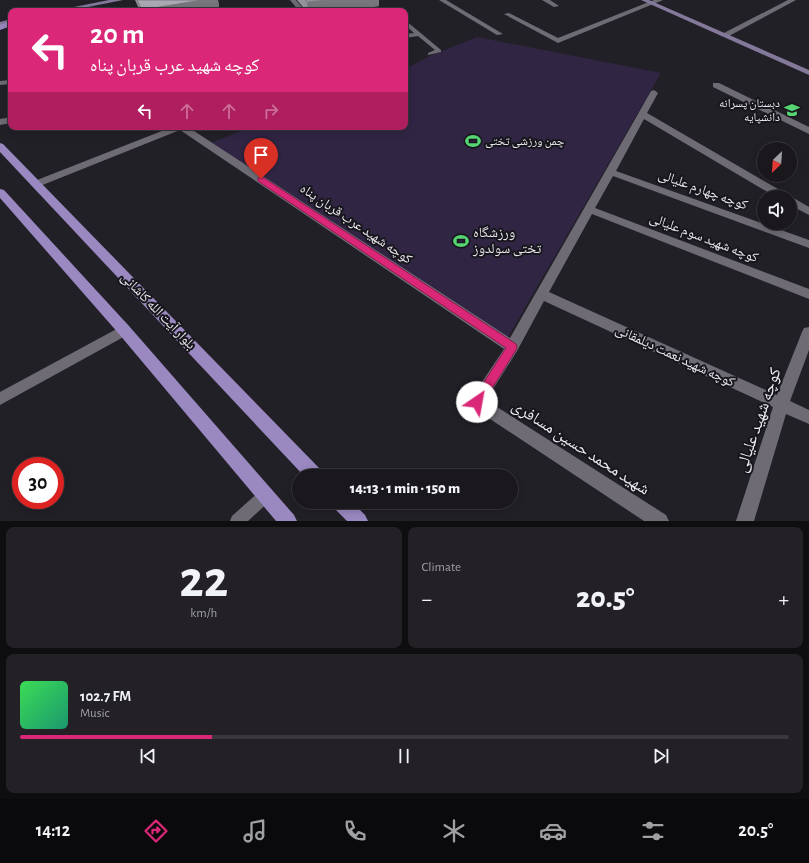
<!DOCTYPE html>
<html lang="en">
<head>
<meta charset="utf-8">
<style>
	body { margin:0; font-family:"Alegreya Sans","Noto Naskh Arabic",sans-serif; background:#232126; color:#f1f3f6; height:100vh; display:flex; flex-direction:column; font-size:15px; white-space:nowrap }
	* { box-sizing:border-box; margin:0 }
	p { font-size:13px; color:#9fa0a4 }
	.icon { flex:none; width:22px; height:22px; fill:none; stroke:currentColor; stroke-width:2; stroke-linecap:round; stroke-linejoin:round }
	.map { position:relative; height:521px; overflow:hidden }
	.drawer { display:flex; flex-direction:column; gap:6px; padding:6px; background:#0e0d10; flex:1 }
	.drawer>* { flex:none }
	.banner { position:absolute; left:8px; top:8px; width:400px; height:122px; border-radius:8px; box-shadow:0 2px 10px #0003,0 0 0 1px #38373b; background:#db2777; color:#fff; overflow:hidden }
	.needle { width:26px; rotate:205deg }
	.controls { position:absolute; left:757px; top:142px; display:grid; gap:8px }
	.controls a { display:grid; place-items:center; width:40px; height:40px; border-radius:50%; background:#1a181d; box-shadow:0 2px 10px #0003,0 0 0 1px #38373b; font-size:20px }
	.speed { position:absolute; left:12px; top:457px; display:flex; gap:8px; font-size:20px; font-weight:700; text-align:center }
	.speed>* { display:grid; place-content:center; width:52px; height:52px; border-radius:50%; background:#1a181d; box-shadow:0 2px 10px #0003,0 0 0 1px #38373b; line-height:1 }
	.speed .limit { border:6px solid #d22; background:#fff; color:#111 }
	.pin { position:absolute; display:grid; place-items:center; width:34px; height:34px; color:#fff; margin:-41px -17px; border-radius:50% 50% 50% 0; rotate:-45deg; box-shadow:0 0 4px #0007 }
	.pin .icon { rotate:45deg }
	.me { position:absolute; width:44px; margin:-22px; rotate:33deg; stroke-linejoin:round; filter:drop-shadow(0 0 3px #0008) }
	.turn { display:flex; align-items:center; gap:14px; height:84px; padding:0 16px; font-size:18px }
	.turn .icon { width:52px; height:52px; stroke-width:2.5 }
	.turn b { display:block; font-size:28px; line-height:34px }
	.lanes { display:flex; align-items:center; height:38px; padding:0 16px; background:#0003; justify-content:center; gap:20px; direction:ltr }
	.lanes .off { opacity:.35 }
	.big { font-size:30px; font-weight:800; line-height:1.1 }
	.drawer .card { flex:1; display:flex; flex-direction:column; justify-content:center; gap:6px; min-width:0; padding:0 14px; border-radius:8px; background:#232126 }
	.drawer .dial { align-items:center; gap:0 }
	.dial b { font-size:52px; line-height:1 }
	.song { display:flex; align-items:center; gap:12px }
	.cover { width:48px; height:48px; border-radius:6px; background:linear-gradient(135deg,hsl(130 70% 55%),hsl(160 70% 35%)) }
	.played { height:4px; border-radius:2px; background:linear-gradient(90deg,#db2777 25%,#38373b 25%) }
	.keys { display:flex; justify-content:space-around; direction:ltr }
	.heat { display:flex; justify-content:space-between; align-items:center; font-size:22px; direction:ltr }
	.drawer .tiles { flex:1; display:grid; gap:6px; grid-template-columns:1fr 1fr }
	.card:last-child { grid-column:span 2 }
	.trip { position:absolute; left:292px; top:469px; width:226px; height:40px; border-radius:20px; background:#1a181d; box-shadow:0 2px 10px #0003,0 0 0 1px #38373b; font-weight:800; line-height:40px; text-align:center }
	.tab-bar { display:flex; height:64px; justify-content:space-around; align-items:center; background:#0a0a0c; color:#9fa0a4 }
	.tab-bar .icon { width:28px; height:28px }
	.tab-bar .current { color:#db2777 }
	.tab-bar b { font-size:18px; color:#f1f3f6 }
	.map>svg:first-child { display:block }
	.green { fill:#302644 }
	.lines { fill:none; stroke-linecap:round; stroke-linejoin:round }
	.lane { fill:#6e6b74; fill-rule:evenodd }
	.street { fill:#6e6b74; fill-rule:evenodd }
	.secondary { fill:#84799b; fill-rule:evenodd }
	.primary { fill:#9a88c1; fill-rule:evenodd }
	.wall { fill:#94929b }
	.shaded-wall { fill:#78777e }
	.building { fill:#acaab4; stroke:#78777e }
	.route { fill:#db2777; stroke:#8e194d }
	.labels { text-anchor:middle; dominant-baseline:central; stroke-width:4; stroke-linejoin:round; paint-order:stroke }
	.far-poi-label { font-size:12px; fill:#eae8ed; stroke:#18161d; text-anchor:end }
	.street-label { font-size:14px; fill:#eae8ed; stroke:#18161d }
	.poi-label { font-size:14px; fill:#eae8ed; stroke:#18161d; text-anchor:start }
	.near-street-label { font-size:17px; fill:#eae8ed; stroke:#18161d }
</style>
</head>
<body>
<div class="map">
<svg width="809" height="521" viewBox="0 0 809 521">
	<rect width="100%" height="100%" fill="#222027"/>
	<polygon class="green" points="477,37 661,73 508,337 208,144 251,127 405,127 405,69 430,56"/>
	<g class="lines">
		<g class="lane">
			<polygon points="390,8 395,11 388,11"/>
			<polygon points="405,20 441,50 441,52 428,55 428,53 435,50 418,36 405,38 405,34 414,33 405,25"/>
			<polygon points="266,488 271,490 273,495 271,500 248,521 230,521 232,516 261,490"/>
		</g>
		<g class="street">
			<polygon points="290,0 296,0 305,11 299,11"/>
			<polygon points="439,0 446,0 503,34 497,35"/>
			<polygon points="542,0 550,0 559,6 554,7"/>
			<polygon points="654,0 663,0 558,43 504,14 509,13 558,38"/>
			<polygon points="788,0 796,0 727,37 720,35"/>
			<polygon points="11,80 11,84 0,85 0,81"/>
			<polygon points="713,83 719,83 809,127 809,134 713,87"/>
			<polygon points="654,90 658,93 647,113 809,207 809,215 790,205 790,197 776,197 644,119 616,171 809,240 809,248 613,176 595,208 809,289 809,299 592,214 549,292 777,395 802,332 804,328 809,327 809,350 790,401 809,410 809,424 786,414 754,521 736,521 773,407 544,301 517,351 486,400 666,515 669,521 644,521 472,407 469,402 472,397 504,349 180,130 40,186 36,187 31,184 32,182 172,127 188,127 510,338 638,114 651,91"/>
			<polygon points="11,117 11,123 0,125 0,119"/>
			<polygon points="124,325 129,326 131,330 129,334 0,405 0,392"/>
		</g>
		<g class="secondary">
			<polygon points="109,0 123,0 68,11 54,11"/>
			<polygon points="641,0 649,0 809,70 809,75"/>
			<polygon points="11,19 11,23 0,26 0,22"/>
		</g>
		<g class="primary">
			<polygon points="11,21 11,26 0,30 0,25"/>
			<polygon points="0,143 3,144 321,470 323,476 304,476 0,152"/>
			<polygon points="0,189 4,190 129,326 294,515 297,521 276,521 119,334 0,198"/>
			<polygon points="331,502 352,502 365,515 368,521 347,521 334,508"/>
		</g>
	</g>
	<g class="wall">
		<polygon points="135,0 218,0 219,7 195,11 140,11"/>
		<polygon points="297,0 379,0 379,6 338,11 306,11"/>
	</g>
	<g class="shaded-wall">
		<polygon points="202,0 218,0 219,7 195,11 142,11 142,10"/>
		<polygon points="329,0 379,0 379,6 338,11 308,11 307,2"/>
	</g>
	<g class="building">
		<polygon points="137,0 202,0 142,10"/>
		<polygon points="305,0 329,0 307,2"/>
	</g>
	<polygon class="route" points="258,178 264,178 516,344 517,347 516,350 481,406 477,407 473,406 471,402 506,348 258,181"/>
	<defs>
		<symbol id="school-bare" viewBox="-9 -9 18 18"><path d="M0-5L7-2L0 1L-7-2ZM-4 1L0 2.5L4 1V4Q0 6-4 4Z" fill="#55d672" stroke="#18161d" stroke-width="2.5" paint-order="stroke"/></symbol>
		<symbol id="stadium-bare" viewBox="-9 -9 18 18"><path d="M0-5a6.5 5 0 1 0 0 10a6.5 5 0 1 0 0-10ZM-3.5-1.8h7v3.6h-7Z" fill="#55d672" stroke="#18161d" stroke-width="2.5" paint-order="stroke"/></symbol>
	</defs>
	<g fill-rule="evenodd">
		<use href="#school-bare" x="781" y="99" width="22" height="22"/>
		<use href="#stadium-bare" x="462" y="130" width="22" height="22"/>
		<use href="#stadium-bare" x="450" y="230" width="22" height="22"/>
	</g>
	<g class="labels">
		<g class="far-poi-label">
			<text x="780" y="103">دبستان پسرانه<tspan x="780" dy="14">دانشپایه</tspan></text>
			<text x="485" y="141" text-anchor="start">چمن ورزشی تختی</text>
		</g>
		<g class="street-label">
			<text transform="translate(703 190) rotate(20)">کوچه چهارم علیالی</text>
			<text transform="translate(356 224) rotate(34)">کوچه شهید عرب قربان پناه</text>
			<text transform="translate(704 238) rotate(21)">کوچه شهید سوم علیالی</text>
			<text transform="translate(158 311) rotate(46)">بلوار آیت الله کاشانی</text>
			<text transform="translate(675 356) rotate(25)">کوچه شهید نعمت دیلمقانی</text>
		</g>
		<g class="poi-label">
			<text x="473" y="233">ورزشگاه<tspan x="473" dy="16">تختی سولدوز</tspan></text>
		</g>
		<g class="near-street-label">
			<text transform="translate(758 420) rotate(-71)">کوچه شهید علیالی</text>
			<text transform="translate(581 447) rotate(33)">شهید محمد حسین مسافری</text>
		</g>
	</g>
</svg>
<div class="controls">
<a><svg class="needle" viewBox="-14 -14 28 28"><path d="M0-13l5 13h-10z" fill="#e53935"/><path d="M0 13l5-13h-10z" fill="#9fa0a4"/></svg></a>
<a><svg class="icon" aria-label="sound" viewBox="0 0 24 24"><path d="M4 9h4l5-4v14l-5-4H4zM17 9q2 3 0 6"/></svg></a>
</div>
<div class="speed"><div class="limit">30</div></div>
<div class="pin" style="left:261px;top:179px;background:#d93025"><svg class="icon" aria-label="arrive" viewBox="0 0 24 24"><path d="M6 21V4h12l-3 4 3 4H6"/></svg></div>
<svg class="me" style="left:477px;top:402px" viewBox="-20 -20 40 40"><circle r="19" fill="#fff"/><path d="M0-13L10 11 0 6-10 11z" fill="#db2777"/></svg>
<div class="trip">14:13 · 1 min · 150 m</div>
<div class="banner">
<div class="turn"><svg class="icon" aria-label="left" viewBox="0 0 24 24"><path d="M17 20v-9H6M10 6l-5 5 5 5"/></svg><div><b>20 m</b>کوچه شهید عرب قربان پناه</div></div>
<div class="lanes"><svg class="icon" aria-label="left" viewBox="0 0 24 24"><path d="M17 20v-9H6M10 6l-5 5 5 5"/></svg><svg class="icon off" aria-label="ahead" viewBox="0 0 24 24"><path d="M12 20V5M6 11l6-6 6 6"/></svg><svg class="icon off" aria-label="ahead" viewBox="0 0 24 24"><path d="M12 20V5M6 11l6-6 6 6"/></svg><svg class="icon off" aria-label="right" viewBox="0 0 24 24"><path d="M7 20v-9h11M14 6l5 5-5 5"/></svg></div>
</div>
</div>
<section class="drawer">
<div class="tiles">
<div class="card dial"><b>22</b><p>km/h</p></div>
<div class="card"><p>Climate</p>
<div class="heat"><a>−</a><b class="big">20.5°</b><a>+</a></div>
</div>
<div class="card">
<div class="song"><i class="cover"></i><div><b>102.7 FM</b><p>Music</p></div></div>
<div class="played"></div>
<div class="keys"><svg class="icon" aria-label="previous" viewBox="0 0 24 24"><path d="M18 5L8 12l10 7zM5 5v14"/></svg><svg class="icon" aria-label="pause" viewBox="0 0 24 24"><path d="M8 5v14M16 5v14"/></svg><svg class="icon" aria-label="next" viewBox="0 0 24 24"><path d="M6 5l10 7-10 7zM19 5v14"/></svg></div>
</div>
</div>
</section>
<nav class="tab-bar">
<b>14:12</b>
<svg class="icon current" aria-label="directions" viewBox="0 0 24 24"><path d="M12 3l9 9-9 9-9-9zM9 14v-3h6M13 9l2 2-2 2"/></svg>
<svg class="icon" aria-label="music" viewBox="0 0 24 24"><path d="M9 18V5l10-2v13"/><circle cx="6" cy="18" r="3"/><circle cx="16" cy="16" r="3"/></svg>
<svg class="icon" aria-label="phone" viewBox="0 0 24 24"><path d="M5 4h4l2 5-3 2q2 4 5 5l2-3 5 2v4C11 20 4 13 5 4z"/></svg>
<svg class="icon" aria-label="climate" viewBox="0 0 24 24"><path d="M12 3v18M4 7l16 10M4 17L20 7"/></svg>
<svg class="icon" aria-label="car" viewBox="0 0 24 24"><path d="M5 17H2v-5l4-1 3-4h7l3 4 3 1v5h-3M9 17h6M6 11h13"/><circle cx="7" cy="17" r="2"/><circle cx="17" cy="17" r="2"/></svg>
<svg class="icon" aria-label="filters" viewBox="0 0 24 24"><path d="M4 7h16M4 17h16"/><circle cx="9" cy="7" r="2"/><circle cx="15" cy="17" r="2"/></svg>
<b>20.5°</b>
</nav>
</body>
</html>
